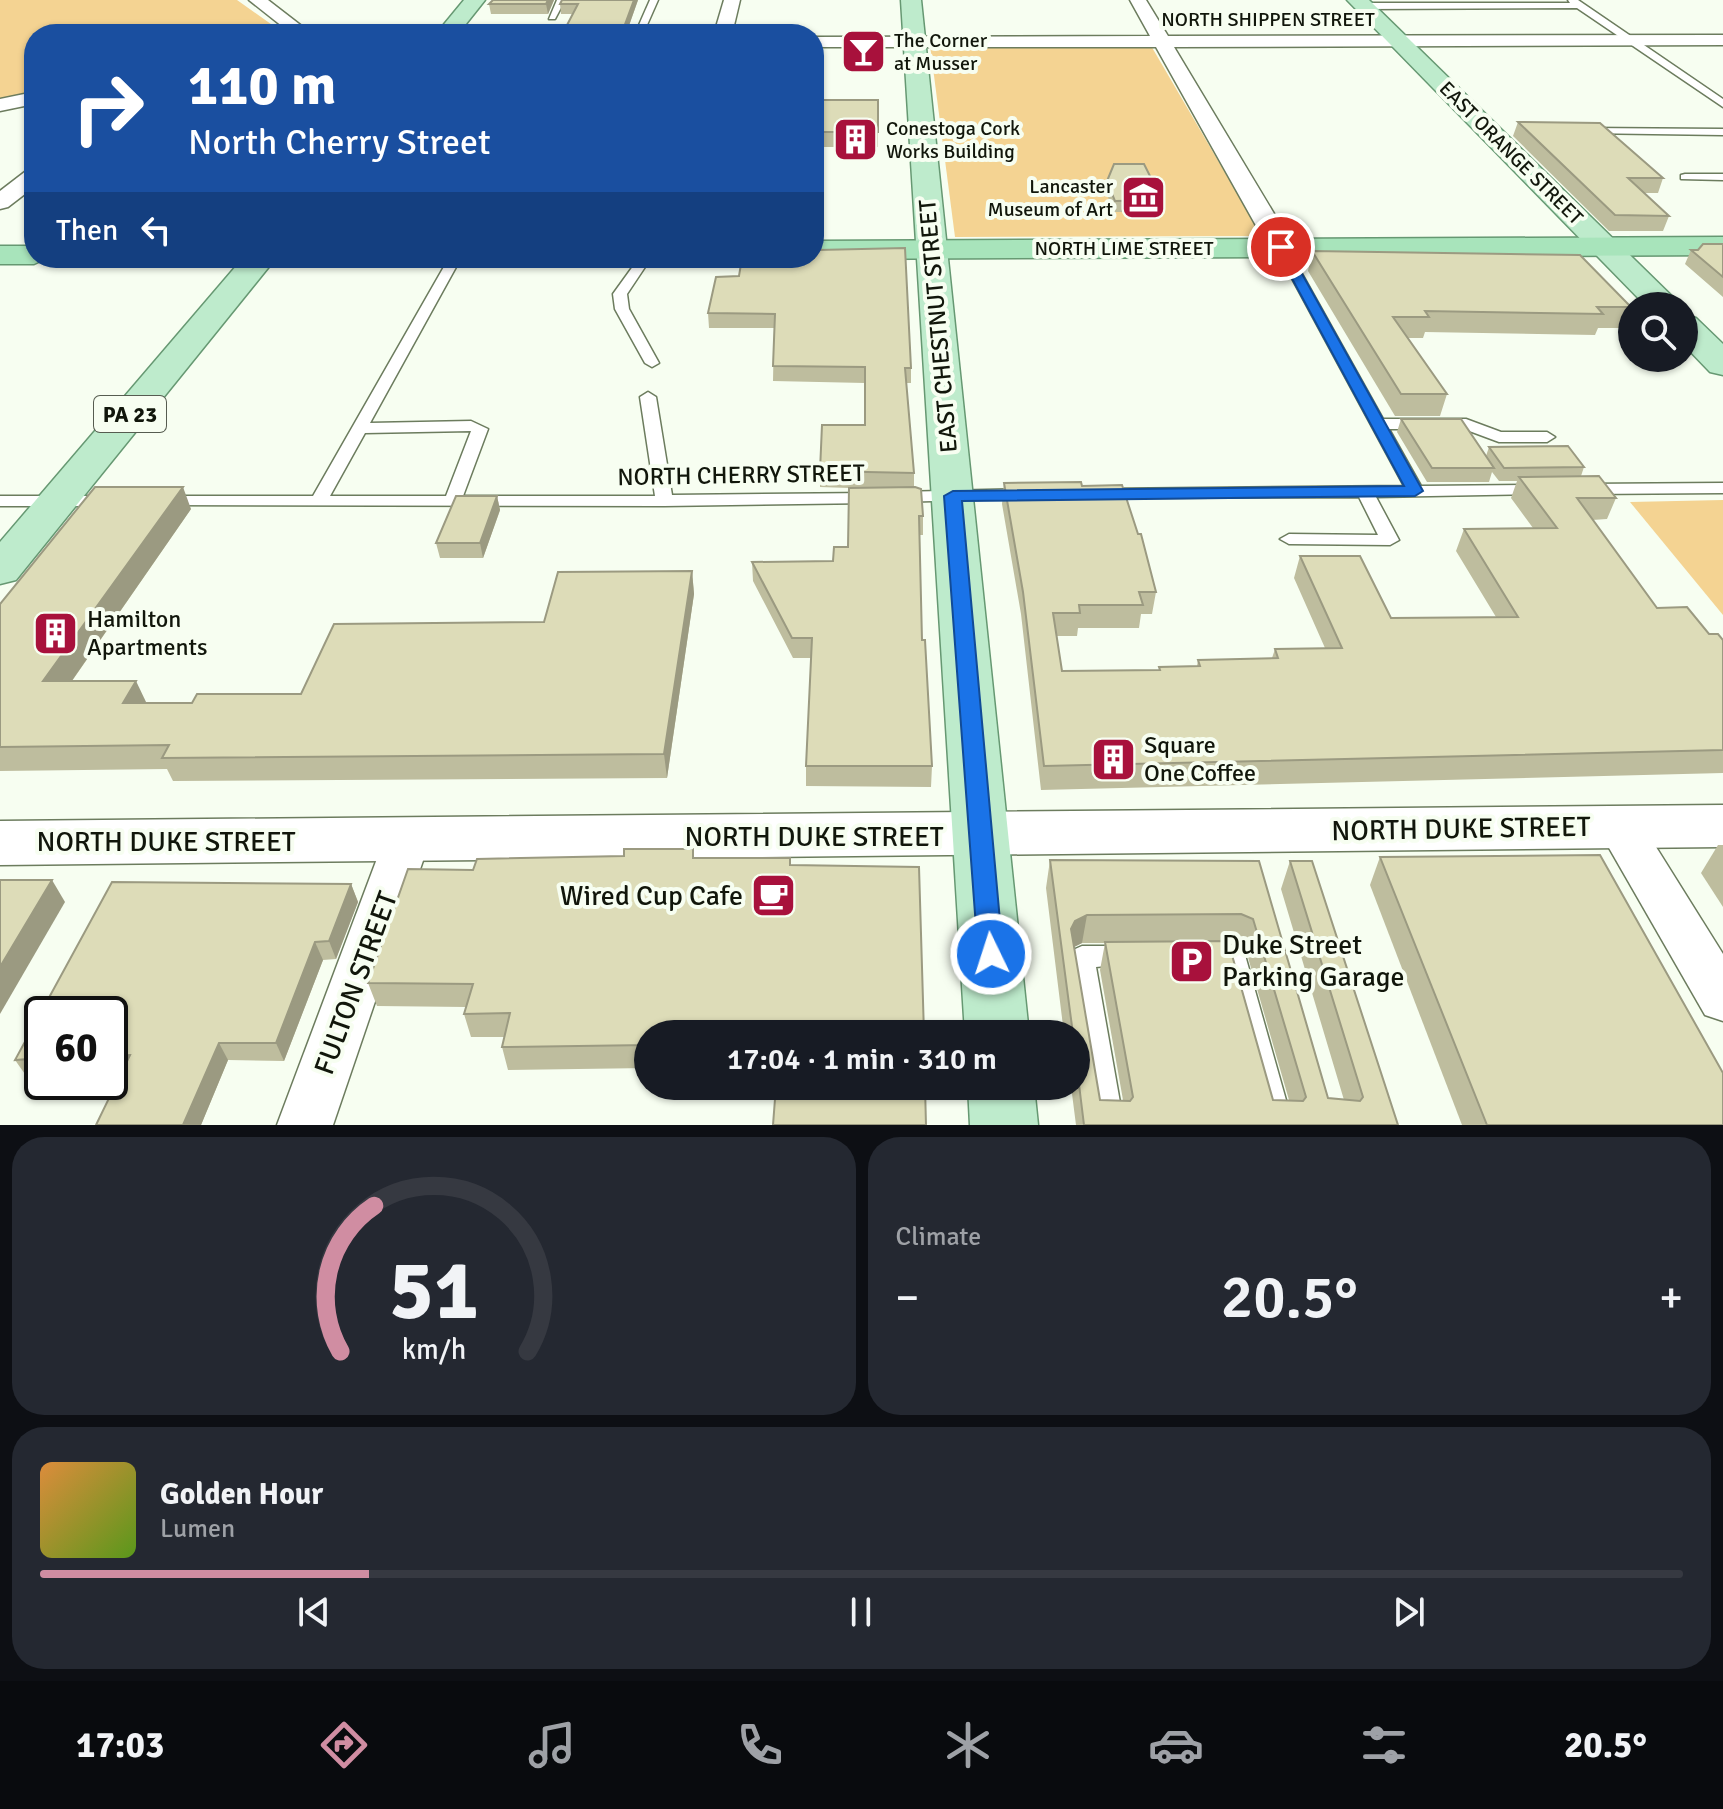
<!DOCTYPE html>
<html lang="en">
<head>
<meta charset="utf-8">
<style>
	body { margin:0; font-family:Signika,sans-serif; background:#242831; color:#f1f3f6; height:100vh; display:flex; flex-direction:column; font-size:30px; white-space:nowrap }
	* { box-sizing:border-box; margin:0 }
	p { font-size:26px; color:#9ea1a6 }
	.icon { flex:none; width:44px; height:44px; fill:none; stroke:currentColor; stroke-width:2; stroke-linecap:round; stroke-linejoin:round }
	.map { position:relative; height:1125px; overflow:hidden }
	.side { display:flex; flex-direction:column; gap:12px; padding:12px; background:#0d0f14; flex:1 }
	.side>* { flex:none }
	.guide { position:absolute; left:24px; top:24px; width:800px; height:244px; border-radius:32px; box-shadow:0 2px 6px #0004; background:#1a4fa0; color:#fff; overflow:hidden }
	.buttons { position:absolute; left:1618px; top:292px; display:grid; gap:16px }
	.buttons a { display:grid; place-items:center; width:80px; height:80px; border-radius:50%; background:#171b24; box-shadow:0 2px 6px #0004; font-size:40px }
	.speed { position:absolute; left:24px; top:996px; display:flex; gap:16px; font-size:40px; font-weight:700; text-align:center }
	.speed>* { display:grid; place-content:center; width:104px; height:104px; border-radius:50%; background:#171b24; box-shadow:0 2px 6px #0004; line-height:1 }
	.speed .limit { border:4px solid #111; border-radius:12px; background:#fff; color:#111 }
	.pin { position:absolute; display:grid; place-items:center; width:68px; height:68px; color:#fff; margin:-34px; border:4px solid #fff; border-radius:50%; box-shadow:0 2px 8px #0007 }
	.me { position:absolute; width:88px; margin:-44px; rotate:356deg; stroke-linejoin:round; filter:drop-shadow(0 0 6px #0008) }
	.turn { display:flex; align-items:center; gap:28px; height:168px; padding:0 32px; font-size:36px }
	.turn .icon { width:104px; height:104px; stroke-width:2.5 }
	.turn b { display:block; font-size:56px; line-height:68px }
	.then { display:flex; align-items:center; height:76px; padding:0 32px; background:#0003; gap:16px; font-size:30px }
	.big { font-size:60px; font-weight:600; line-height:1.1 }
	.side .tile { flex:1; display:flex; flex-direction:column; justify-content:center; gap:12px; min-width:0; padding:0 28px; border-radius:32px; background:#242831 }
	.side .dial { align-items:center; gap:0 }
	.dial svg { height:208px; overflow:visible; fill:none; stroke:#363941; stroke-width:7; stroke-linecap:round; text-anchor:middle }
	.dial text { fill:#f1f3f6; stroke:none }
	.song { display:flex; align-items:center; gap:24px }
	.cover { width:96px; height:96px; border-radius:12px; background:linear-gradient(135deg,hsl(30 70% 55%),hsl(90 70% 35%)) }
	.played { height:8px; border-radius:4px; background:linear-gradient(90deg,#d08da2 20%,#363941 20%) }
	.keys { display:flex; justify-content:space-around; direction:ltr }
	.heat { display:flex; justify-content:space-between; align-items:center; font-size:44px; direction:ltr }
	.side .tiles { flex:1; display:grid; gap:12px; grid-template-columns:1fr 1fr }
	.tile:last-child { grid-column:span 2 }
	.trip { position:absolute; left:634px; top:1020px; width:456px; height:80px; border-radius:40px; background:#171b24; box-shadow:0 2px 6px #0004; font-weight:600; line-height:80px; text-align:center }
	.dock { display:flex; height:128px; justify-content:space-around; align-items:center; background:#090b0e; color:#9ea1a6 }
	.dock .icon { width:56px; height:56px }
	.dock .active { color:#d08da2 }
	.dock b { font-size:36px; color:#f1f3f6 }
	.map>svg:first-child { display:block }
	.green { fill:#f4d392 }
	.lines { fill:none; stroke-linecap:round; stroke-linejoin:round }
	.service-casing { stroke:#6c7c5e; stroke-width:3 }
	.minor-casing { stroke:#6c7c5e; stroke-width:3 }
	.secondary-casing { stroke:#6c7c5e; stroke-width:3 }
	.primary-casing { stroke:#669872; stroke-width:3 }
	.trunk-casing { stroke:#669872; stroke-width:3 }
	.service { fill:#fff; fill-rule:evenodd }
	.minor { fill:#fff; fill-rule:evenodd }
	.secondary { fill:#fff; fill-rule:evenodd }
	.primary { fill:#beebcc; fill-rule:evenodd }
	.trunk { fill:#a8e4bb; fill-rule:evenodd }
	.wall { fill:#bebd9e; fill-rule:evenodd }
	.shaded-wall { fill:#9b9a81 }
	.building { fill:#dddcb8; stroke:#9b9a81; stroke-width:2; fill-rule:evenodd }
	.route { fill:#1a73e8; stroke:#114b97; stroke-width:2 }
	.labels { text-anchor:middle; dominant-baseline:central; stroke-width:8; stroke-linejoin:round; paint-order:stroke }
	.far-street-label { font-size:20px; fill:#11160b; stroke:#f7fef1 }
	.far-poi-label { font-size:20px; fill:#11160b; stroke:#f7fef1; text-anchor:start }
	.shield { fill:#f7fef1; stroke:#565c50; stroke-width:2 }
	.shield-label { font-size:22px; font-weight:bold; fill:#11160b }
	.street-label { font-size:24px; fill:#11160b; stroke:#f7fef1 }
	.poi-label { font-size:24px; fill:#11160b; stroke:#f7fef1; text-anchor:start }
	.near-street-label { font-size:28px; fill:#11160b; stroke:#f7fef1 }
	.near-poi-label { font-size:28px; fill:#11160b; stroke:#f7fef1; text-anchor:end }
</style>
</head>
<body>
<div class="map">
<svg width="1723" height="1125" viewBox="0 0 1723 1125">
	<rect width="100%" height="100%" fill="#f7fef1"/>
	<g class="green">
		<polygon points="0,0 237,0 285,34 34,34 34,93 0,100"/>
		<polygon points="1150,44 1262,236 955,237 930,45"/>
		<polygon points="1723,500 1723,615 1630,502"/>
	</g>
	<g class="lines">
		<defs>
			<g id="service">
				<polygon points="557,0 565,0 555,19 549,19"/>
				<polygon points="650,0 658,0 643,34 635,34"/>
				<polygon points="1568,0 1578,0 1723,99 1723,107 1577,8 1363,9 1359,6 1363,3 1570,3"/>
				<polygon points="1586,128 1723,129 1723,135 1582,133 1582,129"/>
				<polygon points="1685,174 1723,174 1723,180 1681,179 1681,175"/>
				<polygon points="1281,243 1287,247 1383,419 1466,419 1501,432 1547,432 1555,437 1547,442 1499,442 1464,429 1389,429 1421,486 1536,485 1544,490 1542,494 1376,497 1399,540 1390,545 1289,544 1280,539 1289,534 1378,535 1359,497 1096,498 1094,494 1096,490 1102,489 1404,486 1275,247"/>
				<path d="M449 258H461L370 423 471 421 488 429 463 496H655L640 397 648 392 656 397 672 495 872 493 880 498 872 503 664 506 160 505 158 501 160 497 166 496H313ZM471 431 446 496H330L365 433Z"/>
				<polygon points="639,258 651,258 627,294 629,309 659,363 652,367 645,363 615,309 613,294"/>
				<polygon points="1723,483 1723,493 1586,494 1578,489 1586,484"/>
				<polygon points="1028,489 1034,490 1036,494 1034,498 898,502 890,497 898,492"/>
				<polygon points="0,496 108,496 116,501 108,506 0,506"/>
				<polygon points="1233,945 1242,948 1245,955 1293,1125 1265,1125 1223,966 1199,963 1196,956 1199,949"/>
				<polygon points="1082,946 1126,946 1135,949 1138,956 1135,963 1096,967 1124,1125 1096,1125 1070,957 1073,950"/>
			</g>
			<g id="minor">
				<polygon points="249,0 268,0 312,34 292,34"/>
				<polygon points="724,0 740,0 732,34 714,34"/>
				<polygon points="1130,0 1146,0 1168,36 1723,35 1723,45 1174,47 1294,247 1290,252 1272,252 1268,247 1156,47 814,47 814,37 1150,36"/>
				<polygon points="34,92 34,104 0,111 0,99"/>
				<polygon points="34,169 34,187 8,207 0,209 0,191 26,171"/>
				<polygon points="1620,810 1636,815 1723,954 1723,1021 1705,1015 1597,827 1604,815"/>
				<polygon points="407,822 423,827 430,840 333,1125 277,1125 384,840 391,827"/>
			</g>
			<polygon id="secondary" points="1723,805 1723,847 0,865 0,821"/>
			<g id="primary">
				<polygon points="464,0 485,0 458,34 436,34"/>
				<polygon points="901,0 921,0 1029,1034 965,1034"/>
				<polygon points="1347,0 1369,0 1682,306 1646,306"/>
				<polygon points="243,258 276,258 16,580 0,584 0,542"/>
				<polygon points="1684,315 1696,318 1723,344 1723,375 1710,372 1684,345"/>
				<polygon points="968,1086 1034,1086 1038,1125 970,1125"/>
			</g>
			<g id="trunk">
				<polygon points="1723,237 1723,255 814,259 809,258 814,258 814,241"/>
				<polygon points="0,246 34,246 34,258 47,258 34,264 0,264"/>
			</g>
		</defs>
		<use href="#service" class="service-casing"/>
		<use href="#minor" class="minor-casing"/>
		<use href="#secondary" class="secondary-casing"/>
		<use href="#primary" class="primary-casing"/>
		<use href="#trunk" class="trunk-casing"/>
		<use href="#service" class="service"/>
		<use href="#minor" class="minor"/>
		<use href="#secondary" class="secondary"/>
		<use href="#primary" class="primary"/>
		<use href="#trunk" class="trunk"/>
	</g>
	<g class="wall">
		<polygon points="493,0 554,0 548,14 491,14 489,4"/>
		<polygon points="562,0 638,0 626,34 566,34 566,27 572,14 561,14 560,4"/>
		<polygon points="878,100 878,147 814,147 814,115"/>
		<polygon points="1518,122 1663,178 1658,193 1644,193 1669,216 1663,231 1609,231 1513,136"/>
		<polygon points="1107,181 1162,200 1161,212 1114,212 1106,192"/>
		<polygon points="1723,244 1723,297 1685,264 1691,250 1698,250"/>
		<polygon points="1312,251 1631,307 1623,328 1598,328 1595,335 1425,332 1423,338 1408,338 1447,394 1440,416 1395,416 1308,271"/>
		<polygon points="739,276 911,368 911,383 906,383 914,473 914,487 923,516 923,535 919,535 922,640 932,766 931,787 806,786 806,766 811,658 793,658 753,581 752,562 833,561 848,547 849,488 820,487 820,471 865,425 865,383 773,381 774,328 709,328 708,313"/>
		<polygon points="1401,419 1486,456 1489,447 1584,467 1581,476 1616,498 1607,519 1592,520 1657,608 1723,640 1723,773 1041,790 1021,614 1002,504 1004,483 1082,486 1156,592 1152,614 1141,614 1139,628 1078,628 1077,636 1057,636 1062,671 1159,670 1159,667 1197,666 1198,660 1272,658 1275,649 1325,648 1294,578 1300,556 1391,618 1496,617 1456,551 1464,529 1533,528 1511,498 1517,481 1499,481 1492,472 1489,482 1427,482 1397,432"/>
		<polygon points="497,496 500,510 483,558 440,558 436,543"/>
		<polygon points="191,509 72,681 146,703 192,703 301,694 544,622 692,571 694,594 667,778 173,781 167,769 0,771 0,604"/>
		<polygon points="1718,845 1723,845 1723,907 1701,873"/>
		<polygon points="693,849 694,858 648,1034 648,1068 508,1070 502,1047 504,1037 471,1037 464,1014 466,1007 377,1006 368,983 473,870"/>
		<polygon points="1380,857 1723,1125 1462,1125 1370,885"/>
		<path d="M1050 860 1259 861 1328 1098 1344 1100 1281 889 1290 861 1398 1125H1076L1071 1086H1076V1034H1064L1046 888ZM1229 942H1233L1245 947 1289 1100H1273ZM1082 943H1105L1100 970 1123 1100H1100L1074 947Z"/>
		<polygon points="112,882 351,884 358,902 336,959 323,960 284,1061 228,1060 201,1125 96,1125 121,1073 110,1074 110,1014 42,1014 42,1077 27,1077 15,1060"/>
	</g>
	<g class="shaded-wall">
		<polygon points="548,0 554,0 548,14 546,4"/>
		<polygon points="634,0 638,0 626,34 625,34 624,27"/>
		<polygon points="820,206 820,238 814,239 814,225"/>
		<polygon points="183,487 191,509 55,705 43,681"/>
		<polygon points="497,496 500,510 483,558 480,543"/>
		<polygon points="692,571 694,594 667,778 664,754"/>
		<polygon points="136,681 147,704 123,703"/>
		<polygon points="52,880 65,902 0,1014 0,967"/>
		<polygon points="351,884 358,902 336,959 329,941"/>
		<polygon points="1087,915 1082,943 1070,949 1071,929 1075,921"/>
		<polygon points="315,942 323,960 284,1061 276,1043"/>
		<polygon points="219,1043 228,1060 201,1125 183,1125"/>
	</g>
	<g class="building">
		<polygon points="493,0 548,0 546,4 489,4"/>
		<polygon points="562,0 634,0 624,27 566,27 578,4 560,4"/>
		<polygon points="815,100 878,100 878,132 814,132"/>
		<polygon points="1518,122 1600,123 1663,178 1628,178 1669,216 1615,215"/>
		<polygon points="1114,164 1144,164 1162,200 1115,201 1107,181"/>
		<polygon points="814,206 820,206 819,224 814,225"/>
		<polygon points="1703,244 1723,244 1723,277 1691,250 1698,250"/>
		<polygon points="905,248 911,368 905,368 914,473 820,471 822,425 865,425 865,367 773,366 775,314 708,313 716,277 739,276 742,258 814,258 814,249 818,250"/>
		<polygon points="1312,251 1580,255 1631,307 1597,307 1603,314 1425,311 1429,317 1393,317 1447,394 1401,394"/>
		<polygon points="1401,419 1461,419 1494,468 1432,468"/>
		<polygon points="1568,446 1584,467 1504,468 1489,447"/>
		<polygon points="1599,476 1616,498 1577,498 1657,608 1687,607 1709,634 1718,634 1723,640 1723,750 1044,766 1023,592 1004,483 1081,482 1082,486 1122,485 1138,534 1141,534 1156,592 1139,592 1143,605 1079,605 1080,613 1053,613 1062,671 1160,670 1159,667 1200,666 1198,660 1278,658 1275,649 1342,648 1300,556 1360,556 1391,618 1518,617 1464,529 1557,528 1519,477"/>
		<polygon points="95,487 183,487 43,681 136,681 123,703 192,703 197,694 301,694 334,624 544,622 558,572 692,571 664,754 162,758 169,745 0,747 0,604"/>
		<polygon points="915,487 921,489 923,516 919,516 922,640 925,640 932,766 806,766 812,638 792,638 752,562 833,561 834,547 848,547 849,488"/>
		<polygon points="456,496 497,496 480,543 436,543"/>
		<polygon points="624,849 693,849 693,858 790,858 790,865 919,867 924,1034 648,1034 648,1045 502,1047 510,1013 464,1014 473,984 368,983 408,869 473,870 477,859 624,856"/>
		<polygon points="1600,855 1723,1073 1723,1125 1487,1125 1380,857"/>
		<path d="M1050 860 1259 861 1328 1098 1360 1101 1363 1097 1290 861H1312L1398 1125H1084L1076 1060V1034H1073ZM1241 914 1253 919 1306 1097 1303 1101 1273 1100 1228 941 1105 942 1133 1097 1130 1101 1100 1100 1071 929 1075 921 1087 915Z"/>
		<polygon points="0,880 52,880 0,967"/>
		<polygon points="112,882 351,884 329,941 315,942 276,1043 219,1043 183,1125 96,1125 130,1055 110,1056 110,1014 42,1014 42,1058 15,1060"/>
		<polygon points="776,1086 925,1086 926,1125 773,1125"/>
	</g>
	<polygon class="route" points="1277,245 1287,247 1423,491 1415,496 962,501 1003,954 999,962 991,965 982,962 978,954 944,496 953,491 1404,486 1275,247"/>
	<defs>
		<symbol id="bar-square" viewBox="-11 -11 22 22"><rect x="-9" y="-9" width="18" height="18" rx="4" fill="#a8113c" stroke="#f7fef1"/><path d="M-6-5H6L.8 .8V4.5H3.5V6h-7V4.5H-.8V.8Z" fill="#fff"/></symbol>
		<symbol id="building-square" viewBox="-11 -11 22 22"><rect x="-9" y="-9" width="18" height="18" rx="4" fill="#a8113c" stroke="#f7fef1"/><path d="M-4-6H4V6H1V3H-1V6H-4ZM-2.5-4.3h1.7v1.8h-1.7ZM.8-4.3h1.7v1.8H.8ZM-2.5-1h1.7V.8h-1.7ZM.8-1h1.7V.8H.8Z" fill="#fff"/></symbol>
		<symbol id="museum-square" viewBox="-11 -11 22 22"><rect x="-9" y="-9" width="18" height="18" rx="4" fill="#a8113c" stroke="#f7fef1"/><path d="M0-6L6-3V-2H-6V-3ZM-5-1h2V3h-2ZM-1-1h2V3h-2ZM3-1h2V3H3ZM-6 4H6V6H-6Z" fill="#fff"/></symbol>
		<symbol id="cafe-square" viewBox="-11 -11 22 22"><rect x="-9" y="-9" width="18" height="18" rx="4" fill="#a8113c" stroke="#f7fef1"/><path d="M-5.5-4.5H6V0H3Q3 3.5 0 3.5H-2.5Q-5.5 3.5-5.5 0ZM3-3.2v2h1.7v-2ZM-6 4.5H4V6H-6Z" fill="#fff"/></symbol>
		<symbol id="parking-square" viewBox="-11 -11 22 22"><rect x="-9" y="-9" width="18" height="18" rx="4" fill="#a8113c" stroke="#f7fef1"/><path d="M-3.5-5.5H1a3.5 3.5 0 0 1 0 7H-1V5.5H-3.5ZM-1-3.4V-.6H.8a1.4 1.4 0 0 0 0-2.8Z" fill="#fff"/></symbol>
	</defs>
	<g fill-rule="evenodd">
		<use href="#bar-square" x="838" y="26" width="51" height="51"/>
		<use href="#building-square" x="830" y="114" width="51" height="51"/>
		<use href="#museum-square" x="1118" y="172" width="51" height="51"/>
		<use href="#building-square" x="30" y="608" width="51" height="51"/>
		<use href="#building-square" x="1088" y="734" width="51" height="51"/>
		<use href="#cafe-square" x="748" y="870" width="51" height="51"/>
		<use href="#parking-square" x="1166" y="936" width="51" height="51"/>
	</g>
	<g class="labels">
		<g class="far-street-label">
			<text x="1268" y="19">NORTH SHIPPEN STREET</text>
			<text transform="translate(1511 153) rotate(45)">EAST ORANGE STREET</text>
			<text x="1124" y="248">NORTH LIME STREET</text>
		</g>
		<g class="far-poi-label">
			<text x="894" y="40">The Corner<tspan x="894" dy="23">at Musser</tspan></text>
			<text x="886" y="128">Conestoga Cork<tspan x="886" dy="23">Works Building</tspan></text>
			<text x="1113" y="186" text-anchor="end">Lancaster<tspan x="1113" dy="23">Museum of Art</tspan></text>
		</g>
		<rect class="shield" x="94" y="396" width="72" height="36" rx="6"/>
		<g class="shield-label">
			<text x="130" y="414">PA 23</text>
		</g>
		<g class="street-label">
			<text transform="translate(938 326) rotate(-95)">EAST CHESTNUT STREET</text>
			<text transform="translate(741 475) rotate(-1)">NORTH CHERRY STREET</text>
		</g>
		<g class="poi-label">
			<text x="87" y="619">Hamilton<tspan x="87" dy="28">Apartments</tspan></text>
			<text x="1144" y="745">Square<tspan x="1144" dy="28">One Coffee</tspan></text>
		</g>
		<g class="near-street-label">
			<text transform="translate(1461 829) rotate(-1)">NORTH DUKE STREET</text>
			<text x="814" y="837">NORTH DUKE STREET</text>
			<text x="166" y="842">NORTH DUKE STREET</text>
			<text transform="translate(356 983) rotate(-70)">FULTON STREET</text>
		</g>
		<g class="near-poi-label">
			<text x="743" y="896">Wired Cup Cafe</text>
			<text x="1222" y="945" text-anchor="start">Duke Street<tspan x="1222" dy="32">Parking Garage</tspan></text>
		</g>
	</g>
</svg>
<div class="buttons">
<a><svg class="icon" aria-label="search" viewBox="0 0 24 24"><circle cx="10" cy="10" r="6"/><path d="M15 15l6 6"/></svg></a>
</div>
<div class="speed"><div class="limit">60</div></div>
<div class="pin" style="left:1281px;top:247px;background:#d93025"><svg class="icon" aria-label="arrive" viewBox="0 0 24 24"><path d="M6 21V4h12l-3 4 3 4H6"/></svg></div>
<svg class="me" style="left:991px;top:954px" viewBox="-20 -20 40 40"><circle r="17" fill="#1a73e8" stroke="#fff" stroke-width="3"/><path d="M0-11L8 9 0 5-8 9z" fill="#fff"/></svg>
<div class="trip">17:04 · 1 min · 310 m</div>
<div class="guide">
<div class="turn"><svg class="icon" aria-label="right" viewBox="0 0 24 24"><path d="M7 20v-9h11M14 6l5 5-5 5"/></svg><div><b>110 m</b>North Cherry Street</div></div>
<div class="then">Then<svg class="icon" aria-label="left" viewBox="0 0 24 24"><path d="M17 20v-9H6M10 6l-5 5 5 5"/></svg></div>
</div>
</div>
<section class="side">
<div class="tiles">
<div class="tile dial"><svg viewBox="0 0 100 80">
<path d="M14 69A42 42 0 1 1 86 69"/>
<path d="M14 69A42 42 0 0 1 27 13" stroke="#d08da2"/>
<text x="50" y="56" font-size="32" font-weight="700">51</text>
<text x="50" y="72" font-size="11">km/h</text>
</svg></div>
<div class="tile"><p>Climate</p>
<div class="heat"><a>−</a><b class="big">20.5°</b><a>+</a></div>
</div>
<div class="tile">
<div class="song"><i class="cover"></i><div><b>Golden Hour</b><p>Lumen</p></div></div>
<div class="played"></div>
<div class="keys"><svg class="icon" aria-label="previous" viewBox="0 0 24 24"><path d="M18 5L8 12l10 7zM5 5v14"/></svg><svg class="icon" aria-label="pause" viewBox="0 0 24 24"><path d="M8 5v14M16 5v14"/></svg><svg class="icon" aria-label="next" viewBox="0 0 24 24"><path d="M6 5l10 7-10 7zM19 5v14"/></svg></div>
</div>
</div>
</section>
<nav class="dock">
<b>17:03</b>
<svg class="icon active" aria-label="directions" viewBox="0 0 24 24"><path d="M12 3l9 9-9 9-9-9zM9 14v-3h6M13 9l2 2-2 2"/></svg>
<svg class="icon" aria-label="music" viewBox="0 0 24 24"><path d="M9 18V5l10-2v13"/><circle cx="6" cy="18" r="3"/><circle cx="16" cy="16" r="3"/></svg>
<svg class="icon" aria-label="phone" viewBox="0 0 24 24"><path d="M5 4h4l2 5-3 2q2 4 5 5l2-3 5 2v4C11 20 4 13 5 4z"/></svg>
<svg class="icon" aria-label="climate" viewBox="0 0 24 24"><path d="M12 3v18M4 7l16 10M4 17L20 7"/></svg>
<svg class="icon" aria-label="car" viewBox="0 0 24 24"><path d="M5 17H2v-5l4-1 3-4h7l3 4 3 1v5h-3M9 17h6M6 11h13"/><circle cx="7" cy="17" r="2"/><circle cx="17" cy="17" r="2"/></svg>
<svg class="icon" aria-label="filters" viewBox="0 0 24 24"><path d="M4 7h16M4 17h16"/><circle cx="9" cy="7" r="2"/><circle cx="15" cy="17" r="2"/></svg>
<b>20.5°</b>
</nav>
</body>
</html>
